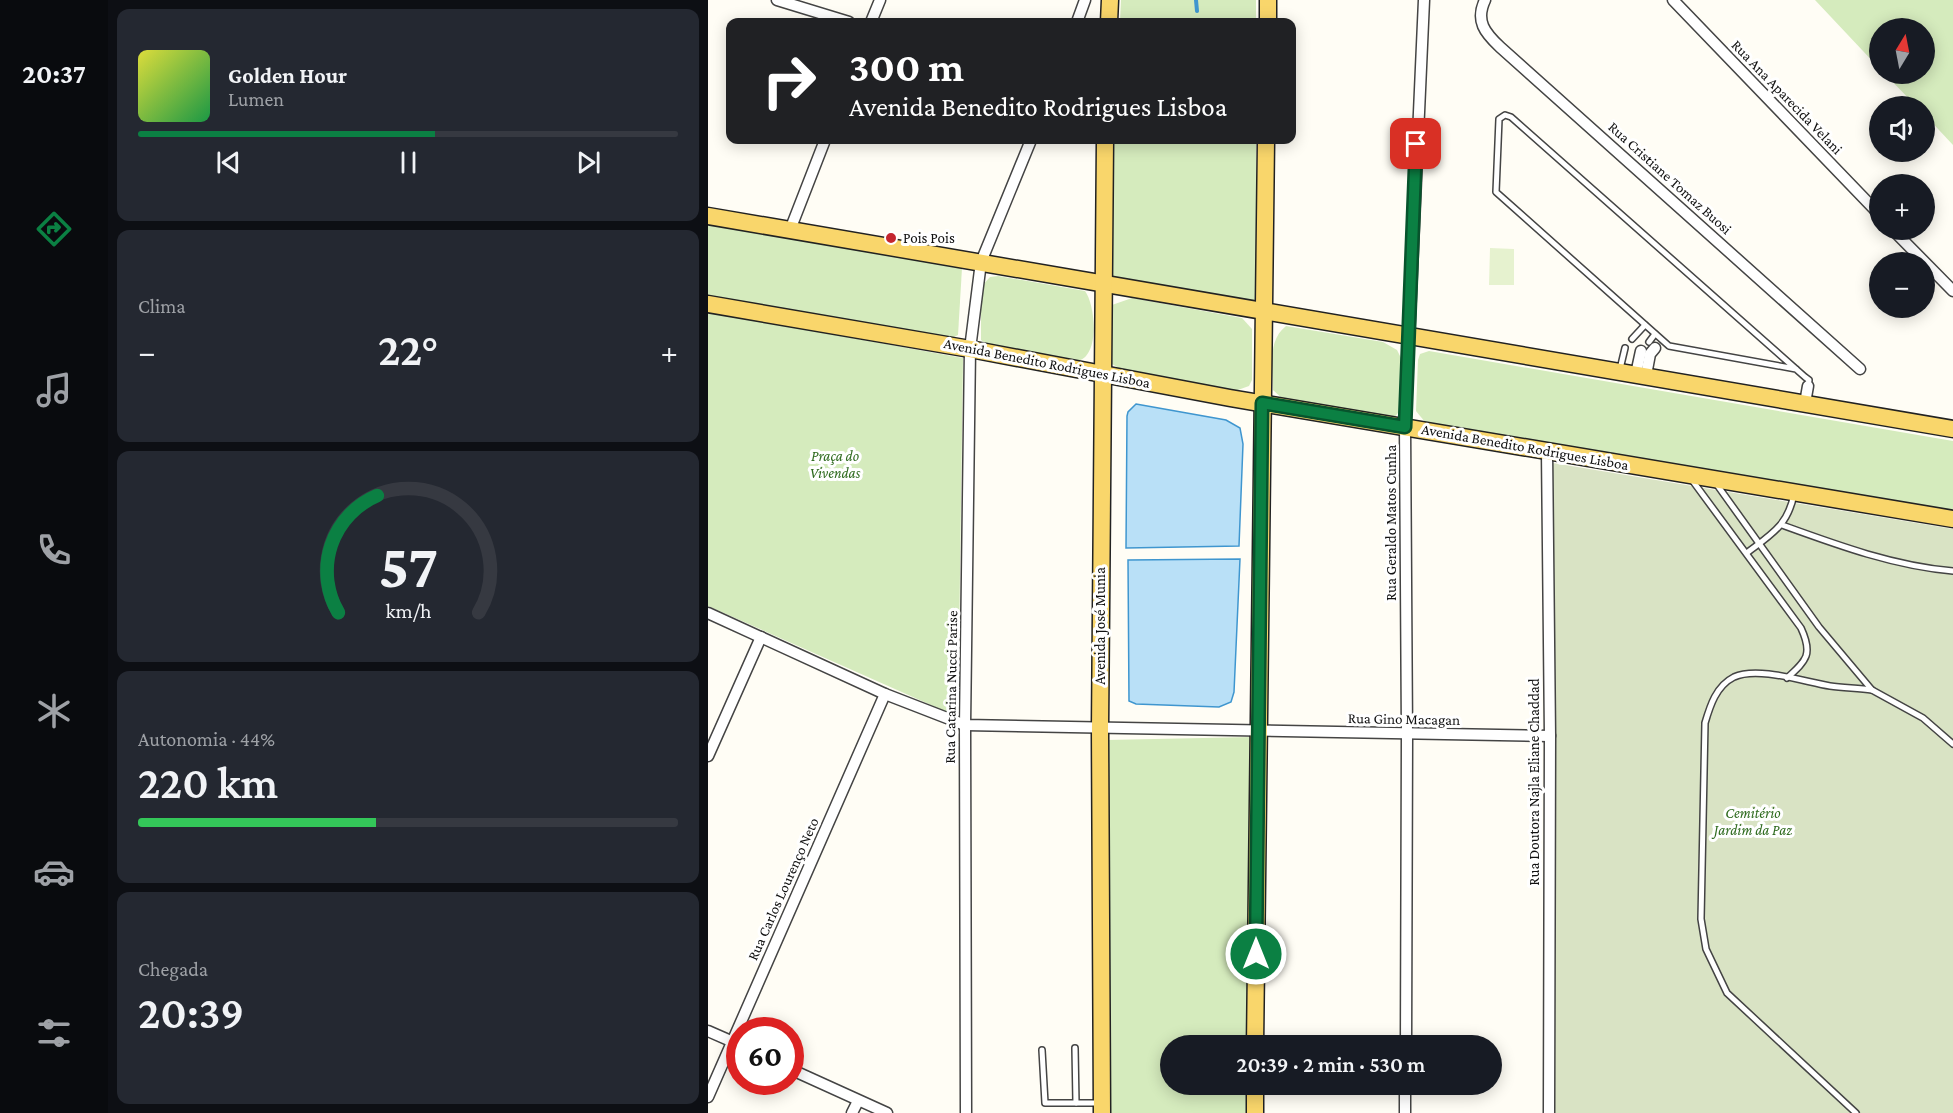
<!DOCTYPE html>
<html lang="pt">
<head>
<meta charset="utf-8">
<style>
	body { margin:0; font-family:"Crimson Pro",serif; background:#242831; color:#f1f3f6; height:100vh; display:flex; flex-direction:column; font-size:22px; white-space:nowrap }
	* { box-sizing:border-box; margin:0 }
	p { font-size:20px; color:#9ea1a6 }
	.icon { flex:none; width:33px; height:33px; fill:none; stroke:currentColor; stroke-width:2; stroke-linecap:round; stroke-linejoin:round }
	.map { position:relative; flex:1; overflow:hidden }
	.panel { display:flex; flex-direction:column; gap:9px; padding:9px; background:#0d0f14; width:600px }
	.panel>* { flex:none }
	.hud { position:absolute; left:18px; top:18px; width:570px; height:126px; border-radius:12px; box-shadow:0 3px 15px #0003; background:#202124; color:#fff; overflow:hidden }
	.needle { width:39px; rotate:10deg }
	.buttons { position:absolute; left:1161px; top:18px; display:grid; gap:12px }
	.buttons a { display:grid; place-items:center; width:66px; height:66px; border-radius:50%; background:#171b24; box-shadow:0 3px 15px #0003; font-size:30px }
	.speed { position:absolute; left:18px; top:1017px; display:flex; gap:12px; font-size:30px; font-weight:700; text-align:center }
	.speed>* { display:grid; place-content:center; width:78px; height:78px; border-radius:50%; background:#171b24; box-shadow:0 3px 15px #0003; line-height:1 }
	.speed .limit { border:9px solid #d22; background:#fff; color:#111 }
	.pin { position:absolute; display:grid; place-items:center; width:51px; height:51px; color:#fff; margin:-26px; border-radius:12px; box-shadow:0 3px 9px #0006 }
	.me { position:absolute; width:66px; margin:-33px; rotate:0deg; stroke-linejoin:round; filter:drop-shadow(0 0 4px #0008) }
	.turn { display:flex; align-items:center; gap:21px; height:126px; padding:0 24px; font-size:27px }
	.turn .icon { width:78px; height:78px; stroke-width:2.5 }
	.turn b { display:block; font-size:42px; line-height:51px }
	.big { font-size:45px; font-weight:600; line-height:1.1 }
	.panel .widget { flex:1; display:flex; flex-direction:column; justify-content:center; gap:9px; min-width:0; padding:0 21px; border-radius:12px; background:#242831 }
	.panel .dial { align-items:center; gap:0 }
	.dial svg { height:156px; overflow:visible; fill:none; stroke:#363941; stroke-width:7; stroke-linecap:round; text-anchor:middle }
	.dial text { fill:#f1f3f6; stroke:none }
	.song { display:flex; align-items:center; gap:18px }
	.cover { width:72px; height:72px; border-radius:9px; background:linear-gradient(135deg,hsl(60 70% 55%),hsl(140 70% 35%)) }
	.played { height:6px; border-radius:3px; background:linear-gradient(90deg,#0b8043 55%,#363941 55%) }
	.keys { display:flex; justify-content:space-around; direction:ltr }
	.heat { display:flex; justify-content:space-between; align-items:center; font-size:33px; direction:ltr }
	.charge { height:9px; border-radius:4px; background:linear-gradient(90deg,#34c759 44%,#363941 0) }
	.trip { position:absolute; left:452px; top:1035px; width:342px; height:60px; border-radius:30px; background:#171b24; box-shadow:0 3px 15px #0003; font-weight:600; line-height:60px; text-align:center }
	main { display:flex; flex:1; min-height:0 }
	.menu { display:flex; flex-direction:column; width:108px; justify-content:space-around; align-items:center; background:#090b0e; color:#9ea1a6 }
	.menu .icon { width:42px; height:42px }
	.menu .selected { color:#0b8043 }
	.menu b { font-size:27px; color:#f1f3f6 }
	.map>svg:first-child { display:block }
	.green { fill:#d5ebbd }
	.cemetery { fill:#d9e3c4 }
	.pitch { fill:#e6f2cf }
	.water { fill:#b9e0f7; stroke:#3f96cf; stroke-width:1.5 }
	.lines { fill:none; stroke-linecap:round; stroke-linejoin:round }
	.stream { stroke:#3f96cf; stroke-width:4 }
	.lane-casing { stroke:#444; stroke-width:8 }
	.street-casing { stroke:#444; stroke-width:13 }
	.primary-casing { stroke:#222; stroke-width:19 }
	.lane { stroke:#fff; stroke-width:5 }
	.street { stroke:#fff; stroke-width:10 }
	.primary { stroke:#f9d66b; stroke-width:16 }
	.route-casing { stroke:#07532c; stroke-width:15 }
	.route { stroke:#0b8043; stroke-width:10 }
	.poi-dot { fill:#c4262e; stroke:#fff; stroke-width:2 }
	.labels { text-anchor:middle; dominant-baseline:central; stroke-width:6; stroke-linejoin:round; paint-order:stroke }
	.street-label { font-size:15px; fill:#111; stroke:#fff }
	.poi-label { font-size:15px; fill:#111; stroke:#fff; text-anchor:start }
	.park-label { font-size:15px; font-style:italic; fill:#2f6b1f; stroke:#fff }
</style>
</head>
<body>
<main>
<nav class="menu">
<b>20:37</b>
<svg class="icon selected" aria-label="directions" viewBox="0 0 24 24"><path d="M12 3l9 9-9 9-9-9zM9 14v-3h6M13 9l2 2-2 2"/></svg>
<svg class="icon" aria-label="music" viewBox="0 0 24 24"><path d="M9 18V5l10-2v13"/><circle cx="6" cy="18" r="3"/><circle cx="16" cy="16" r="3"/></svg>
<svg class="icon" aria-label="phone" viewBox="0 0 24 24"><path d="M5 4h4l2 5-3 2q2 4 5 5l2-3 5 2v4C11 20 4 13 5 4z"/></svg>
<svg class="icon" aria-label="climate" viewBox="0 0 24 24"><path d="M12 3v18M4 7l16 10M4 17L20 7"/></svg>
<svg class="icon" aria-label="car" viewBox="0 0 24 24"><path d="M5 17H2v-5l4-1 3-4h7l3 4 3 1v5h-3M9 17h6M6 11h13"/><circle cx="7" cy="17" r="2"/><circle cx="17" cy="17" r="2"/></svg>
<svg class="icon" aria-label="filters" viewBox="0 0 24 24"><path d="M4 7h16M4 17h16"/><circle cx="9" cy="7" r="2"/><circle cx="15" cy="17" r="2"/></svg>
</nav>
<section class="panel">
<div class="widget">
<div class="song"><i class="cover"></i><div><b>Golden Hour</b><p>Lumen</p></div></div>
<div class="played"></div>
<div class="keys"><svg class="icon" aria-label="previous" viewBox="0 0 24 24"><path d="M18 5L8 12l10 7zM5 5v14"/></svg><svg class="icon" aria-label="pause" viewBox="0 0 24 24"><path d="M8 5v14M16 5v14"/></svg><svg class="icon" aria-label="next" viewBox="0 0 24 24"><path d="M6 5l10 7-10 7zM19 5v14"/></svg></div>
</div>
<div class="widget"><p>Clima</p>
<div class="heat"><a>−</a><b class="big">22°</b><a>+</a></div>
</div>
<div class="widget dial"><svg viewBox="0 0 100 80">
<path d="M14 69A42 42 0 1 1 86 69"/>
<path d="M14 69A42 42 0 0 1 34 9" stroke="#0b8043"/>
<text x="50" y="56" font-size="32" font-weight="700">57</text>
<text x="50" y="72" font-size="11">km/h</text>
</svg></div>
<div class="widget"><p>Autonomia · 44%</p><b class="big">220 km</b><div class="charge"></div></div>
<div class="widget"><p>Chegada</p><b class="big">20:39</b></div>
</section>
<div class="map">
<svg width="1245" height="1113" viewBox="0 0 1245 1113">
	<rect width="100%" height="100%" fill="#fffdf5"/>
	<g class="green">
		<polygon points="413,0 548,0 548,22 412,22"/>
		<polygon points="1107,0 1245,0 1245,145 1217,115 1216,106 1208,106 1177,74 1216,74 1216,28 1172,28 1171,68"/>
		<polygon points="406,140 548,140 548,303 403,278"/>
		<polygon points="0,223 254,268 250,335 238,341 0,298"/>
		<path d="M290 276 377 291C388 306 392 359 368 361L282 347 273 340V287L282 277Z"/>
		<polygon points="424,298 534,318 544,329 544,380 541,386 527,391 416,371 404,364 404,305"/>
		<polygon points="0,312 255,358 250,717 0,606"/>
		<path d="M578 326 675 342 689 350 694 360 693 409 686 418 578 402 565 390C565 367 559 341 578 326Z"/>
		<polygon points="721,351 1245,441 1245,514 727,425 717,422 708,411 710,360 712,354"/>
		<polygon points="544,737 542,1045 462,1046 462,1084 542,1085 541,1113 400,1113 398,740"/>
	</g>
	<polygon class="cemetery" points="845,463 1245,529 1245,1113 847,1113"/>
	<polygon class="pitch" points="782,248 806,249 806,285 781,285"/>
	<g class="water">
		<polygon points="428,404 518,420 532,428 535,444 531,546 418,548 419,416 420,412"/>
		<polygon points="532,559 526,692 523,702 511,707 428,704 421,701 420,560"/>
	</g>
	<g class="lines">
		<polyline class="stream" points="488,0 489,11"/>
		<defs>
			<g id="lane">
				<polyline points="924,339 937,325"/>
				<polyline points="941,342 947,334"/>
				<polyline points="912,369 917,348"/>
				<polyline points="1088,369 961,346 788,192 791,119 797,115 803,117 1097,377 1101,380 1100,386"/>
				<path d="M984 480 1093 628C1105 654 1099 660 1079 678"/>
				<polyline points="1007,482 1111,627 1164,690 1215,718 1245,744"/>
				<path d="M1074 525C1129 545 1186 566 1245 571"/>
				<path d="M1040 552C1064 534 1080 525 1086 494"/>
				<polyline points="367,1048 368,1103"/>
				<polyline points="334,1050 337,1103 392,1103"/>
				<path d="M1148 1113 1019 993 998 949 993 919 997 723C1002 706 1008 686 1026 677 1050 666 1097 682 1122 686 1136 688 1150 688 1164 690"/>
			</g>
			<g id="street">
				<polyline points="69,0 141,22"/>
				<path d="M777 0C767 21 777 33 792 47L1152 369"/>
				<polyline points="965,0 1172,215"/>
				<polyline points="163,22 172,0"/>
				<polyline points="369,22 377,0"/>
				<polyline points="82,230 117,140"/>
				<polyline points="1185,230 1245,291"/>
				<polyline points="928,374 933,351"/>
				<polyline points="938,375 942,354 947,348"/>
				<polyline points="1097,403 1100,386"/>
				<polyline points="839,451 842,736 841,1113"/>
				<polyline points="0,613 177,694 257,725 842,736"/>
				<polyline points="0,756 53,637"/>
				<polyline points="0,1031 32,1045"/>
				<polyline points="698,1046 699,735 697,427 716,0"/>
				<polyline points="82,1069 179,1113"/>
				<polyline points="0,1097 177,694"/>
				<polyline points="144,1113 150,1101"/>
				<polyline points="258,1113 257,725 262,349 273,262 323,140"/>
				<polyline points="697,1113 697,1084"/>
			</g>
			<g id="primary">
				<polyline points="401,22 402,0"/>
				<polyline points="560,22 560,0"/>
				<polyline points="0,216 1245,429"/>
				<polyline points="0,304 262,349 522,398 1245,519"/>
				<polyline points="547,1046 558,140"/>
				<polyline points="394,1113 392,729 397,140"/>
				<polyline points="547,1113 547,1084"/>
			</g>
		</defs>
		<use href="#lane" class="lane-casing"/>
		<use href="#street" class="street-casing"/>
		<use href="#primary" class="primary-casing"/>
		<use href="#lane" class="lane"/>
		<use href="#street" class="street"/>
		<use href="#primary" class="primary"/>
	</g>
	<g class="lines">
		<defs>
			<polyline id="route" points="548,954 554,403 697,427 708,144"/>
		</defs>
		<use href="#route" class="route-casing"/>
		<use href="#route" class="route"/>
	</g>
	<circle class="poi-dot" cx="183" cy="238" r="6"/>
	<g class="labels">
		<g class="street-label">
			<text transform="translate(1079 97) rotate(46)">Rua Ana Aparecida Velani</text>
			<text transform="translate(962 178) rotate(42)">Rua Cristiane Tomaz Buosi</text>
			<text transform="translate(339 363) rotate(11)">Avenida Benedito Rodrigues Lisboa</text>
			<text transform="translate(817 447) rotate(10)">Avenida Benedito Rodrigues Lisboa</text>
			<text transform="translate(683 523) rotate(-90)">Rua Geraldo Matos Cunha</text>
			<text transform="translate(392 626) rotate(-90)">Avenida José Munia</text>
			<text transform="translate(243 687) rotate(-89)">Rua Catarina Nucci Parise</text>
			<text transform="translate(696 719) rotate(1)">Rua Gino Macagan</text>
			<text transform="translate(826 782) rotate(-90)">Rua Doutora Najla Eliane Chaddad</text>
			<text transform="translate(75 889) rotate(-66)">Rua Carlos Lourenço Neto</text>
		</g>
		<g class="poi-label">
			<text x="195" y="238">Pois Pois</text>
		</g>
		<g class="park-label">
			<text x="127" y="456">Praça do<tspan x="127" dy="17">Vivendas</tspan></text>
			<text x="1045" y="813">Cemitério<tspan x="1045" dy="17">Jardim da Paz</tspan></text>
		</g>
	</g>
</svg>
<div class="buttons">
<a><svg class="needle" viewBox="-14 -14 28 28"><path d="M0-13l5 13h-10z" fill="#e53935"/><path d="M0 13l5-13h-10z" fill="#9ea1a6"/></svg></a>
<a><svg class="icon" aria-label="sound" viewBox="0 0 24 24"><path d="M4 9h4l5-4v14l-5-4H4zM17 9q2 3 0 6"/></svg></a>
<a>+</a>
<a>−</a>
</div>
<div class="speed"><div class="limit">60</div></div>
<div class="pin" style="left:708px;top:144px;background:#d93025"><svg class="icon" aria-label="arrive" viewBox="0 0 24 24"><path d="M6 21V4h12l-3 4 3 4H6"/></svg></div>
<svg class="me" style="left:548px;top:954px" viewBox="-20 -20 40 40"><circle r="17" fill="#0b8043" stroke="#fff" stroke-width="3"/><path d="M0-11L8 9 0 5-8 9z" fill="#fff"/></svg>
<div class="trip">20:39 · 2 min · 530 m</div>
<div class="hud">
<div class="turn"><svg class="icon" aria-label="right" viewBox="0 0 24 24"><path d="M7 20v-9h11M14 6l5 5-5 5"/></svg><div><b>300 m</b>Avenida Benedito Rodrigues Lisboa</div></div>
</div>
</div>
</main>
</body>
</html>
